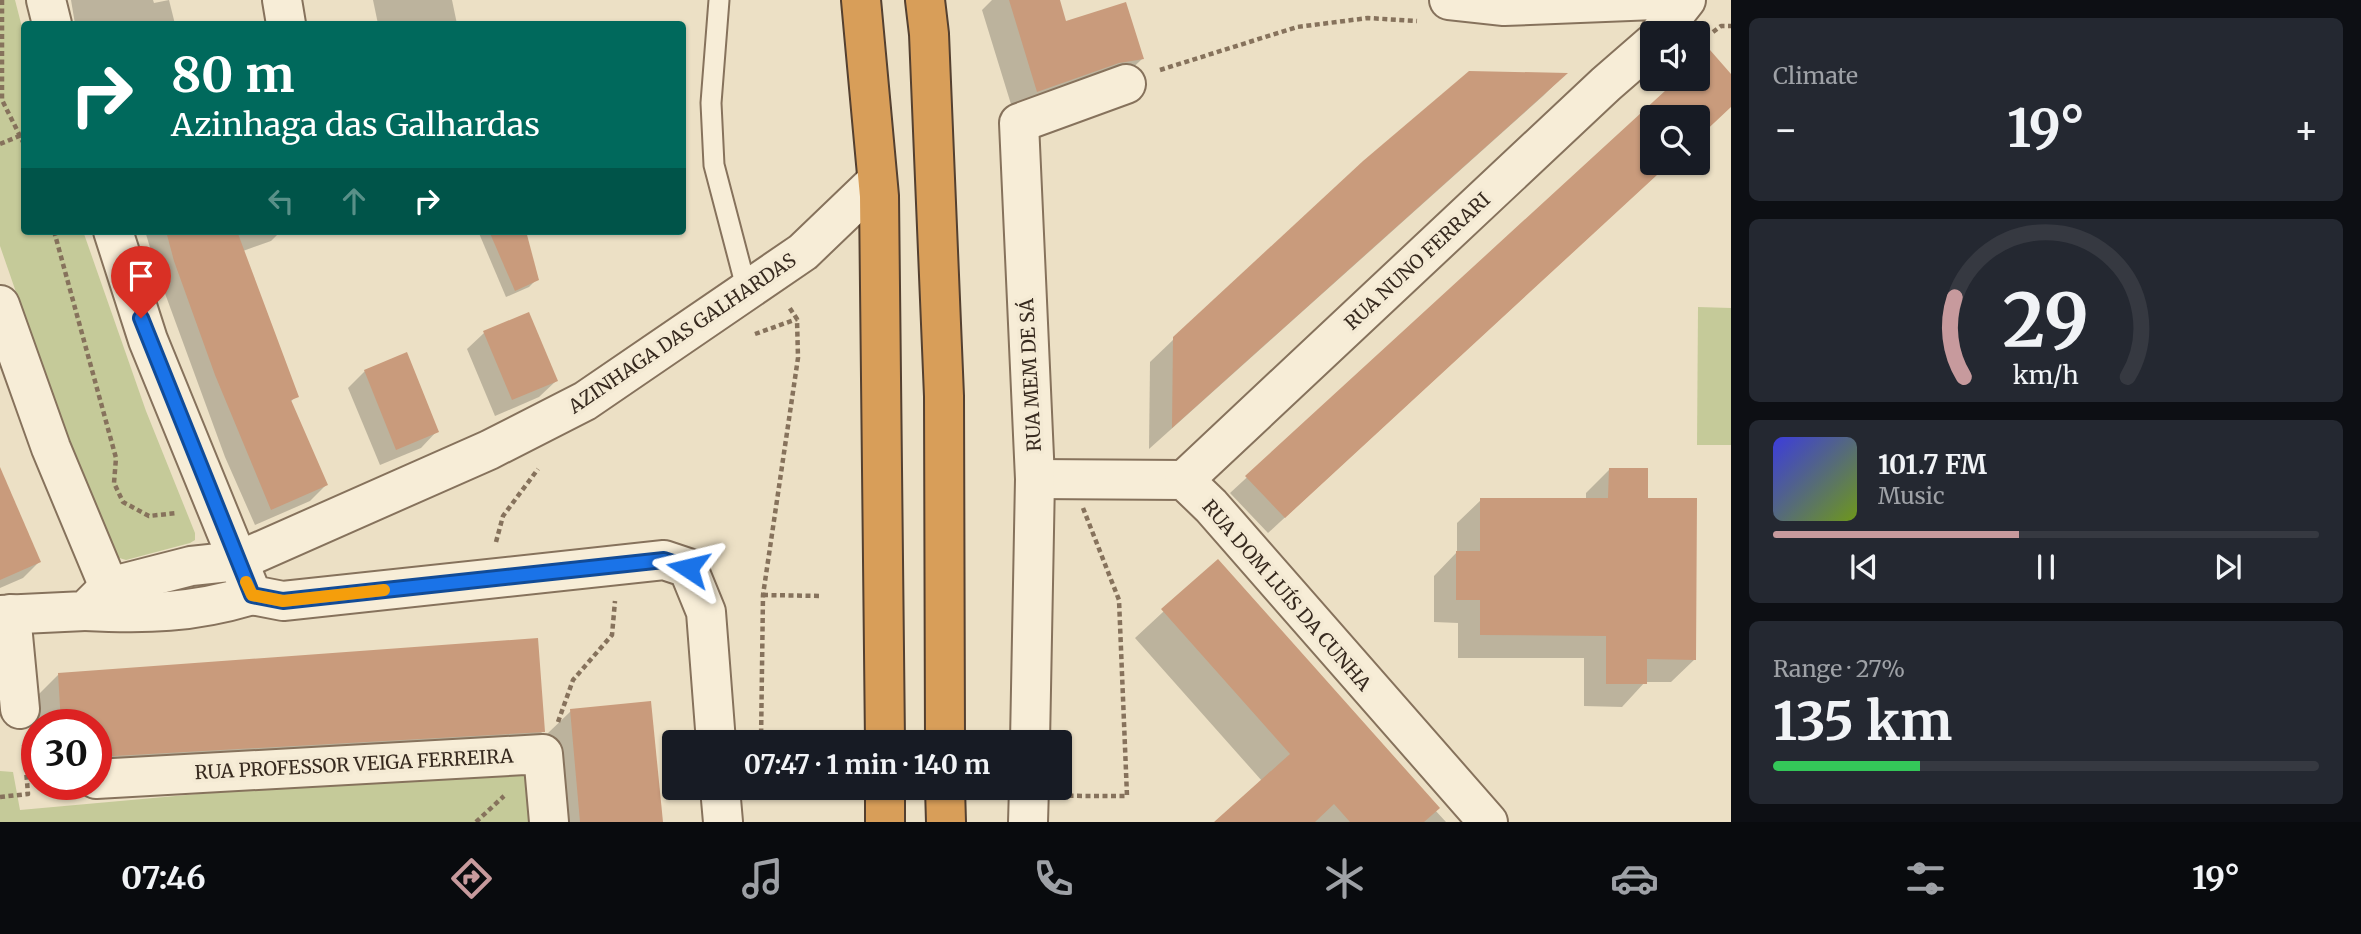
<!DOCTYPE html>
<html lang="en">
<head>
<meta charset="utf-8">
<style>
	body { margin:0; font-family:Merriweather,serif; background:#242831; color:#f1f3f6; height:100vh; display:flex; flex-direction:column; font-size:26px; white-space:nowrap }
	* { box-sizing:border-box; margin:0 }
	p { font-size:23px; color:#9ea1a6 }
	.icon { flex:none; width:38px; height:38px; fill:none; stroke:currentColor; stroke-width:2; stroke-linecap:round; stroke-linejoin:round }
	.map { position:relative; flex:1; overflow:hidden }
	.sheet { display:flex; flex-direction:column; gap:18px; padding:18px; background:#0d0f14; width:630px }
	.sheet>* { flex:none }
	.guide { position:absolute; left:21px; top:21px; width:665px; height:214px; border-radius:7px; box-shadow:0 2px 5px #0004; background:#00695c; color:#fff; overflow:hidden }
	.buttons { position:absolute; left:1640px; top:21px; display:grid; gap:14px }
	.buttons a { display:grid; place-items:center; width:70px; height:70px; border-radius:7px; background:#171b24; box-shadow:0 2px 5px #0004; font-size:35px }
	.speed { position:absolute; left:21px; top:709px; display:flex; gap:14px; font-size:35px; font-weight:700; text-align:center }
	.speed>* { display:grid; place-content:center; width:91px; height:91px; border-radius:50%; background:#171b24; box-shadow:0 2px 5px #0004; line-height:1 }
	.speed .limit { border:10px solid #d22; background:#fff; color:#111 }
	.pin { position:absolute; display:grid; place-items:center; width:60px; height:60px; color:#fff; margin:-72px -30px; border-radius:50% 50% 50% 0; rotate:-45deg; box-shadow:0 0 7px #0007 }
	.pin .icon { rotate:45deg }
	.me { position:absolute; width:77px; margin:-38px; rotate:280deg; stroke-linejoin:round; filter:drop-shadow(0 0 5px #0008) }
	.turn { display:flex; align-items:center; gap:24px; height:147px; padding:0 35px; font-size:32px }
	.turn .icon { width:91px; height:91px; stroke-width:2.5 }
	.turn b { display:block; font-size:49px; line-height:60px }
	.lanes { display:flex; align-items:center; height:66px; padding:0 35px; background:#0003; justify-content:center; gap:35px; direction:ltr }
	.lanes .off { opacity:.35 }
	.big { font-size:52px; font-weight:700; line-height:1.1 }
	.sheet .widget { flex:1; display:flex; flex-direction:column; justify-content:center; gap:10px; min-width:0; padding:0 24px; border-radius:10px; background:#242831 }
	.sheet .dial { align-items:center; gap:0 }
	.dial svg { height:182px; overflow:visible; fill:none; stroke:#363941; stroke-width:7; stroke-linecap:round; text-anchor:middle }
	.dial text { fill:#f1f3f6; stroke:none }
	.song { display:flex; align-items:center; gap:21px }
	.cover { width:84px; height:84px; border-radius:10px; background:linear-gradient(135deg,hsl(240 70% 55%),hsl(80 70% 35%)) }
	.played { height:7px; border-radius:4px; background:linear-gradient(90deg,#c79a9d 45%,#363941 45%) }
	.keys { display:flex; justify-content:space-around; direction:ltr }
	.heat { display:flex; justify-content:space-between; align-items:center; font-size:38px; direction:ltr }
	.charge { height:10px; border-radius:5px; background:linear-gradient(90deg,#34c759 27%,#363941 0) }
	.trip { position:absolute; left:662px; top:730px; width:410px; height:70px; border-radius:7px; background:#171b24; box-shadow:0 2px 5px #0004; font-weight:700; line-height:70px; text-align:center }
	.menu { display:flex; height:112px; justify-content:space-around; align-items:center; background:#090b0e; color:#9ea1a6 }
	.menu .icon { width:49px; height:49px }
	.menu .on { color:#c79a9d }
	.menu b { font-size:32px; color:#f1f3f6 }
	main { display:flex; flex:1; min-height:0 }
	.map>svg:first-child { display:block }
	.green { fill:#c5ca99 }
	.shadow { fill:#0003 }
	.building { fill:#c99b7c }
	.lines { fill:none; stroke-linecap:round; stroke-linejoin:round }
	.lane-casing { stroke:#86725c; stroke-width:23 }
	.street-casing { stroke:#86725c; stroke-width:42 }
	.highway-casing { stroke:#544030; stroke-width:42 }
	.path { stroke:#86725c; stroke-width:4.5; stroke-dasharray:5 3.5; stroke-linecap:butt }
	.lane { stroke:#f7edd7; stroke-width:19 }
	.street { stroke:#f7edd7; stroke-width:38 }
	.highway { stroke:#d89e59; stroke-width:38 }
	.path-bridge { stroke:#86725c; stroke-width:4.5; stroke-dasharray:5 3.5; stroke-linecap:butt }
	.route-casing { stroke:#114b97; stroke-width:18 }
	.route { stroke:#1a73e8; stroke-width:12 }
	.slow { stroke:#f59e0b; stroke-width:12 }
	.labels { text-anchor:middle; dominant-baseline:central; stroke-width:7; stroke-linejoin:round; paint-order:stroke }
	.street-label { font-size:19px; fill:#372a1f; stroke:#f4ead4 }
</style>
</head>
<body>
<main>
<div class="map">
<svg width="1731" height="822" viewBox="0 0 1731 822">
	<rect width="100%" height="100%" fill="#ece0c5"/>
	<g class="green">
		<polygon points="0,0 15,0 24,35 24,231 83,231 146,411 195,533 195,540 190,543 126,560 116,557 68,442 0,246"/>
		<polygon points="1698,307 1731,308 1731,445 1697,445"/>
		<polygon points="531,764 535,822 0,822 0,771 13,772 20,810"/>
	</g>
	<g class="shadow">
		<polygon points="71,0 153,0 154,3 169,0 175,24 86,24 85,21 75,24"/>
		<polygon points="373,0 452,0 457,24 378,24"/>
		<polygon points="992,0 1058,0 1065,23 1142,59 1118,82 1014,114 982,10"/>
		<polygon points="1709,52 1731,77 1731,106 1698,137 1698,117 1652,117 1652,163 1669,163 1268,533 1230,493 1680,79 1698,79 1698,63"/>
		<polygon points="1564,75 1543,96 1149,449 1150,362 1174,339"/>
		<polygon points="145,231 281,231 271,241 243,251 297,396 290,402 326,485 310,501 255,525 225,457 159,277"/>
		<polygon points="478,231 524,231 537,279 529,287 506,297"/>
		<polygon points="528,314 556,381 539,397 495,416 467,349 484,333"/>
		<polygon points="365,371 437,431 421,448 380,465 348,388"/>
		<polygon points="1609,470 1646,500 1695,659 1671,682 1645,682 1622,707 1584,706 1584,658 1458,658 1458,623 1434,622 1434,576 1457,552 1457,523 1481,500 1586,500 1586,493"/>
		<polygon points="0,471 39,562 23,578 0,588"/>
		<polygon points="1218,561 1435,810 1446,822 1216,822 1262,781 1135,638"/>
		<polygon points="58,675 543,731 520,755 96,778 96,724 37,724 35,698"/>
		<polygon points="571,711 661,822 556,822 547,734"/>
		<polygon points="41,784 59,784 54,789 42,790"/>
	</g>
	<g class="building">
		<polygon points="1009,0 1060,0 1066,21 1126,2 1144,59 1119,63 1037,92"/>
		<polygon points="1710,50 1731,74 1731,107 1698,138 1698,117 1652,117 1652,163 1670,163 1285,518 1245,476 1678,79 1698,79 1698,61"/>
		<polygon points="1469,71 1568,73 1172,428 1173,337 1363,161"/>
		<polygon points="166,231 237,231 299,397 291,400 328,485 271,510 215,375 174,261"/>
		<polygon points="489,231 526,231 539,280 515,291"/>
		<polygon points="529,312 558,381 512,400 483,331"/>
		<polygon points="407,352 439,432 396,450 364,370"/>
		<polygon points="0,467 41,562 0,580"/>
		<polygon points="1609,468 1648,468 1648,498 1697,498 1696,660 1647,659 1647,684 1606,684 1606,636 1480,635 1480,600 1456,600 1456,551 1480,551 1480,498 1608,498"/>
		<polygon points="1218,559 1440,808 1424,822 1350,822 1334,804 1315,822 1214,822 1290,754 1161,609"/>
		<polygon points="538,638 545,732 96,757 96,724 61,724 58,673"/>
		<polygon points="651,701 663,822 580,822 570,709"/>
	</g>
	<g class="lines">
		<defs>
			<polyline id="lane" points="719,0 711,103 714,165 747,291"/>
			<g id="street">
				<polyline points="46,0 52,24"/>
				<polyline points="282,0 286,24"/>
				<polyline points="1449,0 1504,6 1655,0"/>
				<polyline points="1660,33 1686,0"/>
				<polyline points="113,231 148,340 252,595 283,601 664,560 688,568 706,612 716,742"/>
				<polyline points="0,305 51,448 109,587"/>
				<polyline points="1035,479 1184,480 1211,506 1488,822"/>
				<polyline points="1184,480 1606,84 1652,44"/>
				<path d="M85 611C147 614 192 613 252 595"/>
				<polyline points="11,614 20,709"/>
				<polyline points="0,615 85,611 109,587 191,566 238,561 489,450 585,401 803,252 877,181"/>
				<polyline points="1030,742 1035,479 1019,123 1126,84"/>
				<polyline points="96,779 543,754 549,822"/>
				<polyline points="720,788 723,822"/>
				<polyline points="1028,822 1029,788"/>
			</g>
			<g id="highway">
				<polyline points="861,0 879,196 885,742"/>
				<polyline points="925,0 929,34 944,396 945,742"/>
				<polyline points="885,788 885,822"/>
				<polyline points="945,788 946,822"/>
			</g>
		</defs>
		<use href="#lane" class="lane-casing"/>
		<use href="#street" class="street-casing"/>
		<use href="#highway" class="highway-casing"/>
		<g class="path">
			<polyline points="2,0 2,100 24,144"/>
			<polyline points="1713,32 1721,26 1731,26"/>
			<polyline points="1160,70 1297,27 1368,18 1417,21"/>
			<polyline points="0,144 24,134"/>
			<polyline points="54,231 116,458 114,483 123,502 149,516 177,513"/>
			<polyline points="755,334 797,319"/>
			<polyline points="496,542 503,516 538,469"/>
			<polyline points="763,595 822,596"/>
			<polyline points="558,722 573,680 612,635 615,601"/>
			<polyline points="761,742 763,595 798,358 797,319 789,307"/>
			<polyline points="0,797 28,794 24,745"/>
			<polyline points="476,822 504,796"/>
		</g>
		<use href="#lane" class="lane"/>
		<use href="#street" class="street"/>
		<use href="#highway" class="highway"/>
		<polyline class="path-bridge" points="761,788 761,795 1127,796 1119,600 1083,508"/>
	</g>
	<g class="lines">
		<defs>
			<polyline id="route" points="141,318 252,595 283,601 664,560 688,568"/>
		</defs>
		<use href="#route" class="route-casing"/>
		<use href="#route" class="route"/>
		<polyline class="slow" points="246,582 252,595 283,601 384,590"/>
	</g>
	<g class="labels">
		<g class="street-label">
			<text transform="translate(1417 261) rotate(-43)">RUA NUNO FERRARI</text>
			<text transform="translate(682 333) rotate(-34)">AZINHAGA DAS GALHARDAS</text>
			<text transform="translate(1030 375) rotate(-93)">RUA MEM DE SÁ</text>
			<text transform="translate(1287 595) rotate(49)">RUA DOM LUÍS DA CUNHA</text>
			<text transform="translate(354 764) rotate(-3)">RUA PROFESSOR VEIGA FERREIRA</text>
		</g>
	</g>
</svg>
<div class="buttons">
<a><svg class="icon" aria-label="sound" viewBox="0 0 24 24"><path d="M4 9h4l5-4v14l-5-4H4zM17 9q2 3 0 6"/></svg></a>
<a><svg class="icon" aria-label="search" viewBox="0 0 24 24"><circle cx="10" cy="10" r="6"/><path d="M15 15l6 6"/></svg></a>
</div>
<div class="speed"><div class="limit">30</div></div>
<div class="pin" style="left:141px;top:318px;background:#d93025"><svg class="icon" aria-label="arrive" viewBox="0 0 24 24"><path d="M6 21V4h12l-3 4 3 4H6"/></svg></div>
<svg class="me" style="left:688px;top:568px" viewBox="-20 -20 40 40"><path d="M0-17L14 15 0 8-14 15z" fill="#1a73e8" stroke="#fff" stroke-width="4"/></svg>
<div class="trip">07:47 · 1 min · 140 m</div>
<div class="guide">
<div class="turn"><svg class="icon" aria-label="right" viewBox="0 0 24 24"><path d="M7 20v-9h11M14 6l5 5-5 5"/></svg><div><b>80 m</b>Azinhaga das Galhardas</div></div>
<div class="lanes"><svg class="icon off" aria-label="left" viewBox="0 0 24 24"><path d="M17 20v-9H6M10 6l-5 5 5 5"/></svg><svg class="icon off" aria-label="ahead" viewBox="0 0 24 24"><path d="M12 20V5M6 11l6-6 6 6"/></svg><svg class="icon" aria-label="right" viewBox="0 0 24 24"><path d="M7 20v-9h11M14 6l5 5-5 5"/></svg></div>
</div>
</div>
<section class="sheet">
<div class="widget"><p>Climate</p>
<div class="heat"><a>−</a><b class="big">19°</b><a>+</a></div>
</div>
<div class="widget dial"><svg viewBox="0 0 100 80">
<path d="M14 69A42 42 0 1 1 86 69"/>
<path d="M14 69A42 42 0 0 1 10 34" stroke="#c79a9d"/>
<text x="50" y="56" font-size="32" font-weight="700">29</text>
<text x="50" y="72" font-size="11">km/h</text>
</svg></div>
<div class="widget">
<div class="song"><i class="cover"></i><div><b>101.7 FM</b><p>Music</p></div></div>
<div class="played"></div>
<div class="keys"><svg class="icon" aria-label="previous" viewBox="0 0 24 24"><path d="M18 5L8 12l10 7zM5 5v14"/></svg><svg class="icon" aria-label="pause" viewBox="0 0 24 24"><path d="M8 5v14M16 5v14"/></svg><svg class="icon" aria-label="next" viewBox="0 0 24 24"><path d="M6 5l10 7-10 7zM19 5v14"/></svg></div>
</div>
<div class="widget"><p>Range · 27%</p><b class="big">135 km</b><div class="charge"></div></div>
</section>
</main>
<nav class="menu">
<b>07:46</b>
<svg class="icon on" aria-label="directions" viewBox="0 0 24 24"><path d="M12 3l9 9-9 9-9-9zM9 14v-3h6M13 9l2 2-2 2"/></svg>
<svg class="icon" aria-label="music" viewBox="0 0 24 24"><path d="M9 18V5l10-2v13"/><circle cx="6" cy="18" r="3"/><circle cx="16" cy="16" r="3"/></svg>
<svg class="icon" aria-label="phone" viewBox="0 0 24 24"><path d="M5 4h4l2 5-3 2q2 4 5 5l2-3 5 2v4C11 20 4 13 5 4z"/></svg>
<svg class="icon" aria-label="climate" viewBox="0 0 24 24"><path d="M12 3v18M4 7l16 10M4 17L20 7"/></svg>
<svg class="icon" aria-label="car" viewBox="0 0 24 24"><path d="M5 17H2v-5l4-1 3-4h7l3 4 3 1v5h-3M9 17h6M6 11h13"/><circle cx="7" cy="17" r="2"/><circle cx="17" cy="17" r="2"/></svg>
<svg class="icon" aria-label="filters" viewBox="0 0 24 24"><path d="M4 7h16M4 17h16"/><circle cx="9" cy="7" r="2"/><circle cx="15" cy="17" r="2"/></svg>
<b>19°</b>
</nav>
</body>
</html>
